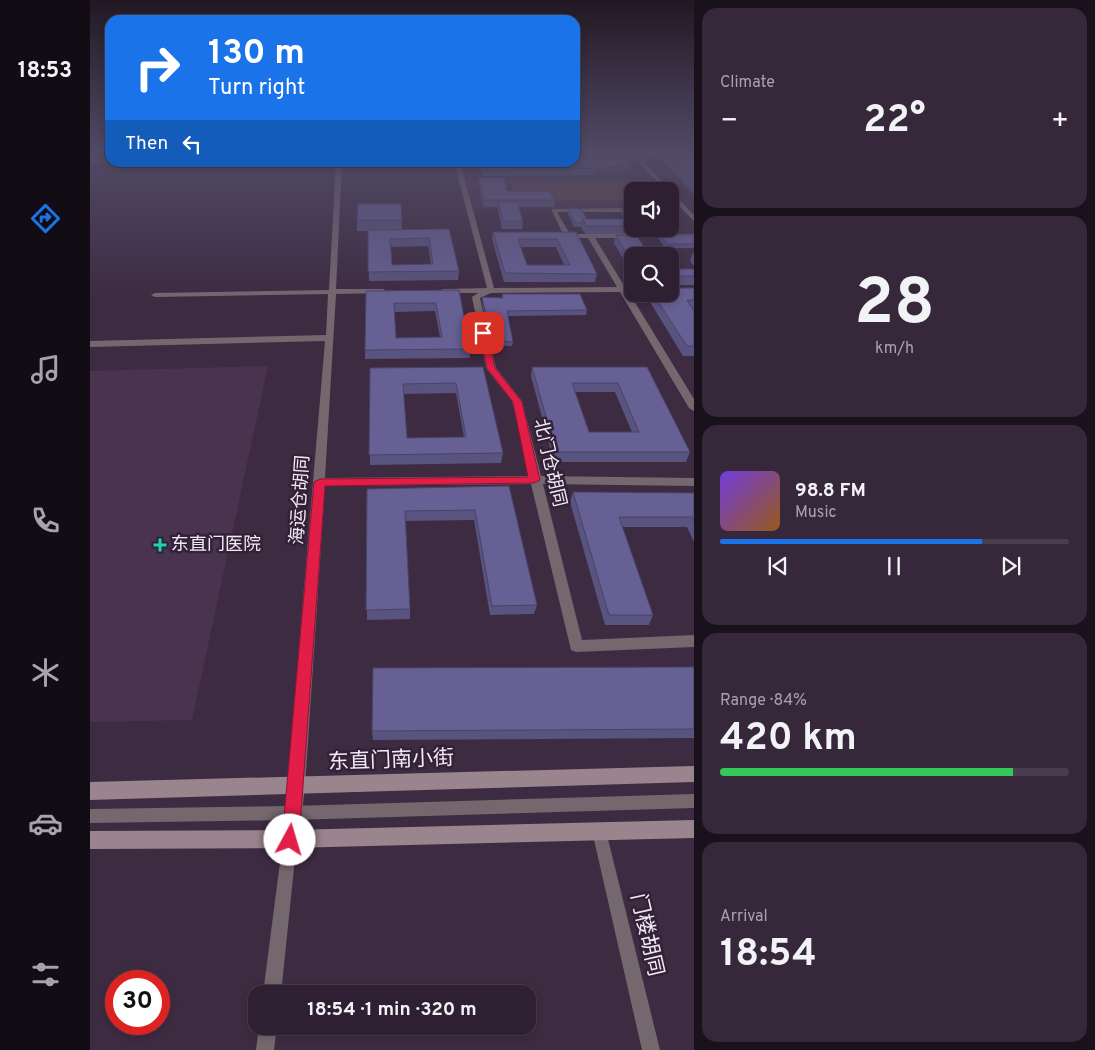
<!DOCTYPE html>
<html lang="en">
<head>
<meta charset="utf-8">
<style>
	body { margin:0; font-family:Overpass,"Noto Sans SC",sans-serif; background:#36283a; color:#f1f3f6; height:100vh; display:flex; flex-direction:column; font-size:19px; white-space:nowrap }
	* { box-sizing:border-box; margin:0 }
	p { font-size:16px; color:#a7a3ac }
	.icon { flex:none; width:28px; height:28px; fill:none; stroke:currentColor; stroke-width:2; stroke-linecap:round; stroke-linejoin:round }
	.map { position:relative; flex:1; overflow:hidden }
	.details { display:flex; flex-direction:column; gap:8px; padding:8px; background:#19121c; width:401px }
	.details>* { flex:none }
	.hud { position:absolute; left:15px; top:15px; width:475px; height:152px; border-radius:15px; box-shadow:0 2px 8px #0003,0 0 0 1px #493e4d; background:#1a73e8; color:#fff; overflow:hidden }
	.tools { position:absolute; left:534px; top:182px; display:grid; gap:10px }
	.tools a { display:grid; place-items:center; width:55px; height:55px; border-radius:10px; background:#2e2032; box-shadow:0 2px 8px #0003,0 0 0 1px #493e4d; font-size:25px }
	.speed { position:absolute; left:15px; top:970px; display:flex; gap:10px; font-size:25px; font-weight:700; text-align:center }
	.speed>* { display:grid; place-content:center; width:65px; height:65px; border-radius:50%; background:#2e2032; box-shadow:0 2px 8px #0003,0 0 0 1px #493e4d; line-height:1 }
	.speed .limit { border:8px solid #d22; background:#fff; color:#111 }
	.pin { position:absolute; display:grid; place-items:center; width:42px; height:42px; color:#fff; margin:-21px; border-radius:10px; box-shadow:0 2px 8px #0006 }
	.me { position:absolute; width:55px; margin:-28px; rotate:6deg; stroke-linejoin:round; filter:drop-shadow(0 0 4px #0008) }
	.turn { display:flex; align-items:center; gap:18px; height:105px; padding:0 20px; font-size:22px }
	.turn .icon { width:65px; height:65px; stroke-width:2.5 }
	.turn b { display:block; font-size:35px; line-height:42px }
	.then { display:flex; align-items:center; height:48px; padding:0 20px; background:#0003; gap:10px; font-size:19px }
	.big { font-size:38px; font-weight:700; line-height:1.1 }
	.details .widget { flex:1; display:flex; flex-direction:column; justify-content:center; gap:8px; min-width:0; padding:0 18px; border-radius:15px; background:#36283a }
	.details .dial { align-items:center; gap:0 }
	.dial b { font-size:65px; line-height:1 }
	.song { display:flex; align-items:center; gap:15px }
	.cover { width:60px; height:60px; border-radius:8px; background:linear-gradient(135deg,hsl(260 70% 55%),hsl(30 70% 35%)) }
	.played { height:5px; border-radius:2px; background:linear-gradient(90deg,#1a73e8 75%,#493e4d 75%) }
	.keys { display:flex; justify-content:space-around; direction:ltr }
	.heat { display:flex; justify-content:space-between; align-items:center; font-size:28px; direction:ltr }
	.charge { height:8px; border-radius:4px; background:linear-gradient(90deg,#34c759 84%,#493e4d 0) }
	.trip { position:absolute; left:158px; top:985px; width:288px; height:50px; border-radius:15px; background:#2e2032; box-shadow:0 2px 8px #0003,0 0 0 1px #493e4d; font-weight:700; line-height:50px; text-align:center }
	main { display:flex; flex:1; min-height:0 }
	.tab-bar { display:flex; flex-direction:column; width:90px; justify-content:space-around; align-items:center; background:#120d14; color:#a7a3ac }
	.tab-bar .icon { width:35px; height:35px }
	.tab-bar .active { color:#1a73e8 }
	.tab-bar b { font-size:22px; color:#f1f3f6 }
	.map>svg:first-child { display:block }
	.built { fill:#49334f }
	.green { fill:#674345 }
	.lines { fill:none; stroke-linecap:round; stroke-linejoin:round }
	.lane { fill:#75676e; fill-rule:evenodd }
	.street { fill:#75676e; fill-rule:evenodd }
	.secondary { fill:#9a848e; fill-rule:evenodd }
	.wall { fill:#59537f; fill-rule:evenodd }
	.shaded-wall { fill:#484368 }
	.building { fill:#676094; stroke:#484368; fill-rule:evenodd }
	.route { fill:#e11d48; stroke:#92132f }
	.poi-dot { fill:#1ad5b2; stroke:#322137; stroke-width:2 }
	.labels { text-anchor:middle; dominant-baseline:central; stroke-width:5; stroke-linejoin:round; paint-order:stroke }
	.street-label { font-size:18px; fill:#f3e8f6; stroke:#322137 }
	.poi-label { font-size:18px; fill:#f3e8f6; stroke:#322137; text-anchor:start }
	.near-street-label { font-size:21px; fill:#f3e8f6; stroke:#322137 }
</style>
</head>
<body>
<main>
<nav class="tab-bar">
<b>18:53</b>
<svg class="icon active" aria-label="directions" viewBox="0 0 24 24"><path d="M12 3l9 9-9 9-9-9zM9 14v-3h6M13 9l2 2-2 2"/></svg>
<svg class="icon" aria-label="music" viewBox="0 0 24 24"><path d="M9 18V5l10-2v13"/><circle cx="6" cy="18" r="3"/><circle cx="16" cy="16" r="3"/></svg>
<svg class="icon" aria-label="phone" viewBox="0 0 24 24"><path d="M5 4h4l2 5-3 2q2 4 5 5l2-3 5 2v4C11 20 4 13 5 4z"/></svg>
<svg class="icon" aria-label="climate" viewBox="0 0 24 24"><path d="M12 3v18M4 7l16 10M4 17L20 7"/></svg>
<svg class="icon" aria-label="car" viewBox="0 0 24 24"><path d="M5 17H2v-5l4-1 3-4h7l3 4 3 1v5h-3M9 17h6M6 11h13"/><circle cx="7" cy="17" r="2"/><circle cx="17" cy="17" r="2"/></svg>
<svg class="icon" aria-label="filters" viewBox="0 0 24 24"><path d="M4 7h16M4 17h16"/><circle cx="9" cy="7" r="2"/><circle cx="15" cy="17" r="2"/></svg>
</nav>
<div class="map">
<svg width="604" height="1050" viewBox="0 0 604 1050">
	<rect width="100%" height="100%" fill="#3d2b42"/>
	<g class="built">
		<polygon points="560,179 571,191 542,191 542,208 383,209 375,180"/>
		<polygon points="178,366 102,720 0,722 0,371"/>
	</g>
	<polygon class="green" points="421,182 552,182 560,191 542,191 542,201 427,200"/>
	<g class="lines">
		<g class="lane">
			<polygon points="604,794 604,808 203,820 0,823 0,809 203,806"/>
			<polygon points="509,824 514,826 516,831 570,1050 552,1050 502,831 504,826"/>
			<polygon points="200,832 205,834 207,839 191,994 173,994 193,839 195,834"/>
			<polygon points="169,1026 187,1026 184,1050 166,1050"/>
		</g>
		<g class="street">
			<polygon points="604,152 604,156 549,157 604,215 604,221 580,197 580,191 576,191 544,157 485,158 485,154"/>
			<polygon points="0,159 20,159 21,162 0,163"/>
			<polygon points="246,162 252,162 246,289 293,289 297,291 293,293 246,294 235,478 439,476 422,401 396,368 382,297 388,293 353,293 349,291 353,289 397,288 364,162 370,162 404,288 527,287 498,238 469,237 469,235 473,234 461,209 542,208 542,212 467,212 480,234 604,234 604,238 505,238 535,287 542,287 542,291 538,291 604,399 604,411 599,408 530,292 401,293 390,298 406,368 432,401 451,476 604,478 604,486 453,484 492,640 604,635 604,647 486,652 481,650 441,484 235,486 215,787 209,839 207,846 200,848 193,846 191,839 197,787 235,341 0,347 0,341 236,335 238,294 65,297 61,295 65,293 239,290"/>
		</g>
		<g class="secondary">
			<polygon points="604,766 604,782 0,800 0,782"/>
			<polygon points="604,820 604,838 200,848 0,849 0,831 200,830"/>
		</g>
	</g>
	<g class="wall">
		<polygon points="11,151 20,151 20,153 11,152"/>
		<polygon points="574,151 604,151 604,194 572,160"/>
		<polygon points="389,162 485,162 541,165 539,172 504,175 393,176 388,165"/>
		<polygon points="389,178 417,191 465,200 464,207 429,207 433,221 432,229 412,229 408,210 408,207 394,207 389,185"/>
		<path d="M311 204 312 230 359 229 369 271 368 280 279 281 278 231H267V220ZM338 246 341 264 302 265 301 247Z"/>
		<polygon points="478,208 497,219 535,219 531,213 532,209 542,209 542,229 555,229 554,234 495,234 491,227 484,227 477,212"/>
		<path d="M403 232H486L507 274 505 282H414L402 239ZM430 247H466L474 265H437Z"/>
		<polygon points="526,235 542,256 542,274 524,243"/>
		<polygon points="570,235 604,236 604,248 575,248 569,239"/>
		<polygon points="603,253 604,253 604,266 600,261"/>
		<rect x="580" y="269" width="24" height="16"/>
		<polygon points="604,288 604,309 603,309 604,311 604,356 593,356 557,297 558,294 580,294"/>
		<path d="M369 290 380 349V358L275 359 276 291ZM345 311 350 337 306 338 304 312Z"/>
		<polygon points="412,294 497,310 496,315 418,316 423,342 422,346 400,345 392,302 392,297 412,298"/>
		<path d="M393 367 413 453 411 463 280 465V368ZM366 393 374 437 317 438 313 394Z"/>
		<path d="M442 367H557L600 452 596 462H464L441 376ZM485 392H525L542 432H499Z"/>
		<polygon points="419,486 447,605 444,614 400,615 384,520 315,521 320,609 320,619 277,620 277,489"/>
		<polygon points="483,492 604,493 604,542 597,527 532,527 563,615 559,625 515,625 480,502"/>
		<polygon points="604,667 604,738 283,740 282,731"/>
	</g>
	<polygon class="shaded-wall" points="541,165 539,172 504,175 505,168"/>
	<g class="building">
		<polygon points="578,151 604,151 604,177"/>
		<polygon points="485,158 535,158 541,165 505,168 394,169 391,162 485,162"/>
		<polygon points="389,178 414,178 417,191 460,191 465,200 395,200"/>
		<polygon points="408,202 427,202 433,221 413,221"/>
		<polygon points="268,204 311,204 312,220 267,220"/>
		<polygon points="478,208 491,209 497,219 493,219 492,223 485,223"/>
		<polygon points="532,209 542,209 542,219 539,219"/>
		<polygon points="493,219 542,219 542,226 496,226"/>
		<path d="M359 229 369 271 278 272V230ZM339 238 343 264 302 265 300 239Z"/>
		<path d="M403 232H486L507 274 415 273ZM428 239H467L480 265H437Z"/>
		<polygon points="526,235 547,236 560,256 542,256 542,262"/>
		<polygon points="570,235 603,235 604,236 604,244 577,244"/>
		<rect x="580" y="269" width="24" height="7"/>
		<polygon points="580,288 604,288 604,300 597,300 604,311 604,346 597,346 563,294 580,294"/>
		<path d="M369 290 380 349 275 350 276 291ZM304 303H346L352 337 306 338Z"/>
		<polygon points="412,294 490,294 497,310 417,311 423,342 401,340 392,297 413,298"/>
		<path d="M393 367 413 453 279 455 280 368ZM366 383 376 437 317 438 313 384Z"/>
		<path d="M442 367H557L600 452H466ZM482 383H528L549 432H499Z"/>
		<polygon points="419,486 447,605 402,606 385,510 315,511 320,609 276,610 277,489"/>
		<polygon points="483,492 604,493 604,522 602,517 529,517 563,615 519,615"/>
		<polygon points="604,667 604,729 282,731 283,668"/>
	</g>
	<linearGradient id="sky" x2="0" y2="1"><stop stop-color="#221824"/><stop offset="0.51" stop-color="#514a65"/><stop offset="1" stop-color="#514a65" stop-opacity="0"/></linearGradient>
	<rect width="604" height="298" fill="url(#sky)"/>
	<polygon class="route" points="393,330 397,333 405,368 432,402 450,480 444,483 235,486 209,840 206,845 200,848 194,845 192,840 224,482 230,479 438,477 423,402 397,368 389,333"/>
	<path class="poi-dot" d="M67.5 537.5h5v5h5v5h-5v5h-5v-5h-5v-5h5z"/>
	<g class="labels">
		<g class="street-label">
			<text transform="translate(459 463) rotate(77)">北门仓胡同</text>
			<text transform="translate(211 500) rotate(-86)">海运仓胡同</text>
		</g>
		<g class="poi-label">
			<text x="81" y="545">东直门医院</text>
		</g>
		<g class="near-street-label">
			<text transform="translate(301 761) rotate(-2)">东直门南小街</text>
			<text transform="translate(556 935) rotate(77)">门楼胡同</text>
		</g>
	</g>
</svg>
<div class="tools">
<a><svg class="icon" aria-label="sound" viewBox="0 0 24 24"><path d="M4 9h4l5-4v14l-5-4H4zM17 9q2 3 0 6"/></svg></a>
<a><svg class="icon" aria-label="search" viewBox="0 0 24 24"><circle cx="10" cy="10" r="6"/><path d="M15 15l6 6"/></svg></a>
</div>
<div class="speed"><div class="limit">30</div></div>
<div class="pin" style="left:393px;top:333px;background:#d93025"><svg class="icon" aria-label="arrive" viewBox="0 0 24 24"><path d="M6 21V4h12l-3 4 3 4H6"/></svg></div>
<svg class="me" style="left:200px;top:840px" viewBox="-20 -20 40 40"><circle r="19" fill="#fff"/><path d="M0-13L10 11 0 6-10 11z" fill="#e11d48"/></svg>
<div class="trip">18:54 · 1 min · 320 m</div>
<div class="hud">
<div class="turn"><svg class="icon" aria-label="right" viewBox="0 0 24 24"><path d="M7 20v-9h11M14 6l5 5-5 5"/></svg><div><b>130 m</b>Turn right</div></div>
<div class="then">Then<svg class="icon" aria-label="left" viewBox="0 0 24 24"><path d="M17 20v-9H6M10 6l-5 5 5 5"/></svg></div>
</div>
</div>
<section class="details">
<div class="widget"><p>Climate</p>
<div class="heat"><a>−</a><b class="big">22°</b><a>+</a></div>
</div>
<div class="widget dial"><b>28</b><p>km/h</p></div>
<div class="widget">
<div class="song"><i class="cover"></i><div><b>98.8 FM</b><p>Music</p></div></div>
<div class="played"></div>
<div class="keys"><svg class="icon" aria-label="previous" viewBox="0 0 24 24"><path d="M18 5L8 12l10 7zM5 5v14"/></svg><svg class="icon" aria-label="pause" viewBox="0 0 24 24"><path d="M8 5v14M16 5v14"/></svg><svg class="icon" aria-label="next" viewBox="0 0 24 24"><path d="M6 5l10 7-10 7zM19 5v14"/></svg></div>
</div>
<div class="widget"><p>Range · 84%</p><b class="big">420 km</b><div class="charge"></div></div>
<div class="widget"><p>Arrival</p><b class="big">18:54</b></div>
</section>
</main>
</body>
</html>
